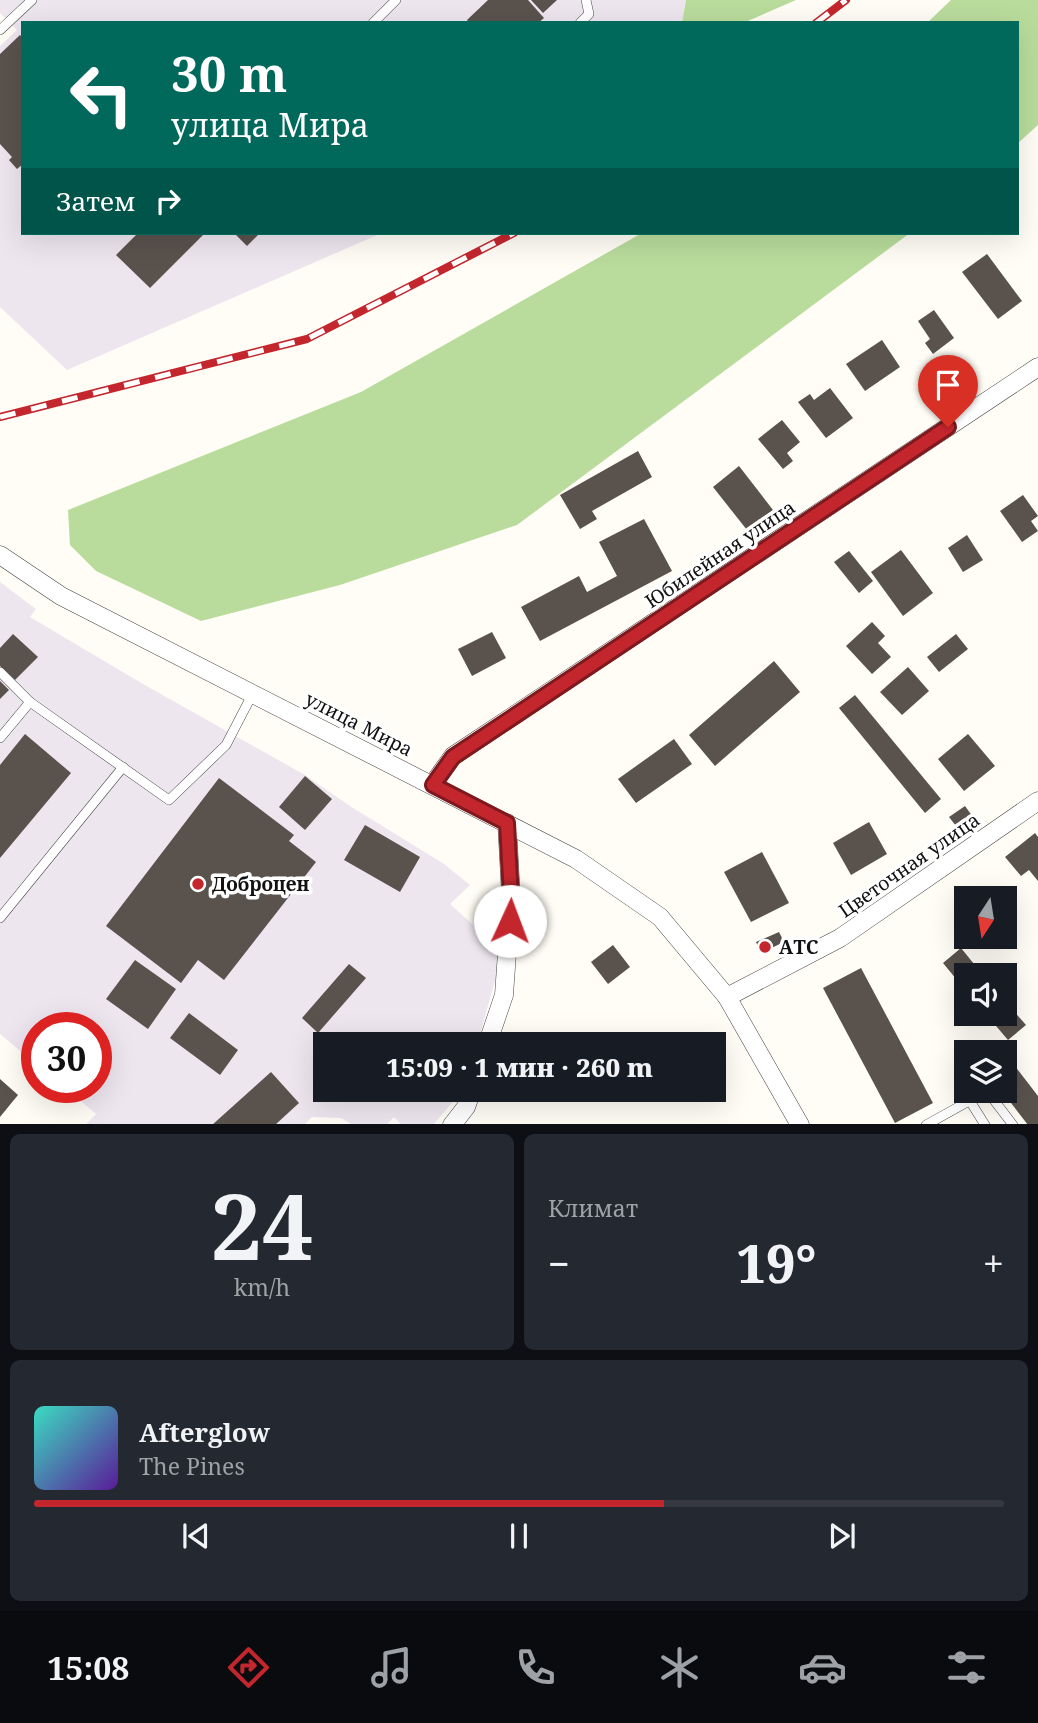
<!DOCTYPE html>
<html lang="ru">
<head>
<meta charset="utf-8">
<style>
	body { margin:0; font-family:"Noto Serif",serif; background:#242831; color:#f1f3f6; height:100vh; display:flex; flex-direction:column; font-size:26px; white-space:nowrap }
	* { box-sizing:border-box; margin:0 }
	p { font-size:23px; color:#9ea1a6 }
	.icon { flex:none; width:38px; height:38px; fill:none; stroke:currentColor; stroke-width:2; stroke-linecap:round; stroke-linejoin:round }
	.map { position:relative; height:1124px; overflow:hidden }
	.drawer { display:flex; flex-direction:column; gap:10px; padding:10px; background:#0d0f14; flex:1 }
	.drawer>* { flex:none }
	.guide { position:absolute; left:21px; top:21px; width:998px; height:214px; border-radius:0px; box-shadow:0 7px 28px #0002; background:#00695c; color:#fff; overflow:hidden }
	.needle { width:46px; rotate:192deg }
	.fabs { position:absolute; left:954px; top:886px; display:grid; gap:14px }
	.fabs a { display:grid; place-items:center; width:63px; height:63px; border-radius:0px; background:#171b24; box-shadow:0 7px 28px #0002; font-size:35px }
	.speed { position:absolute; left:21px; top:1012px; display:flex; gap:14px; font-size:35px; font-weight:700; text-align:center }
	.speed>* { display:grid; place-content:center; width:91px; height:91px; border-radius:50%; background:#171b24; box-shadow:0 7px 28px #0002; line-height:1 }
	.speed .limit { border:10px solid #d22; background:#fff; color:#111 }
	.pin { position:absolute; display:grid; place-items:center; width:60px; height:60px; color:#fff; margin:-72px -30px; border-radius:50% 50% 50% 0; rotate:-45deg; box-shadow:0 0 7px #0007 }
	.pin .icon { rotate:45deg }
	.me { position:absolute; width:77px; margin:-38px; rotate:2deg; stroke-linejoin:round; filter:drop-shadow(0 0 5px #0008) }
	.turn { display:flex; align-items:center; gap:24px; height:147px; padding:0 35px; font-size:32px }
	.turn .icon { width:91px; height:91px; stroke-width:2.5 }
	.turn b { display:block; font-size:49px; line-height:60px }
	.then { display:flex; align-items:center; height:66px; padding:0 35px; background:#0003; gap:14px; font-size:26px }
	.big { font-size:52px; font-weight:800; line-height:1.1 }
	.drawer .card { flex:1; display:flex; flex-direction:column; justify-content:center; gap:10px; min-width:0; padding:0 24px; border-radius:10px; background:#242831 }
	.drawer .dial { align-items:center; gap:0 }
	.dial b { font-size:91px; line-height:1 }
	.song { display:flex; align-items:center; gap:21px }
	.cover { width:84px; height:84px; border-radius:10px; background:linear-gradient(135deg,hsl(170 70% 55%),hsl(270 70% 35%)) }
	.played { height:7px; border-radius:4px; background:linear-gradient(90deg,#c4262e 65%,#363941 65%) }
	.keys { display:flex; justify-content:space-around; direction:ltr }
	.heat { display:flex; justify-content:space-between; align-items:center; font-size:38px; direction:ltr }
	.drawer .tiles { flex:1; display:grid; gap:10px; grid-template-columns:1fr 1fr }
	.card:last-child { grid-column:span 2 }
	.trip { position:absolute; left:313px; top:1032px; width:413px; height:70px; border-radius:0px; background:#171b24; box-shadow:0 7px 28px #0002; font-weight:800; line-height:70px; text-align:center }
	.dock { display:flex; height:112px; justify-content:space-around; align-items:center; background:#090b0e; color:#9ea1a6 }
	.dock .icon { width:49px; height:49px }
	.dock .active { color:#c4262e }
	.dock b { font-size:32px; color:#f1f3f6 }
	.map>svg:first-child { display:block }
	.industrial { fill:#eee6ef }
	.forest { fill:#b9dc9c }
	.building { fill:#5a524d }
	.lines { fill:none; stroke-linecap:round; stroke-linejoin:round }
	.service-casing { stroke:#444; stroke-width:10 }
	.minor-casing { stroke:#444; stroke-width:19 }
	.service { stroke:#fff; stroke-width:9 }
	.minor { stroke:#fff; stroke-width:18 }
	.rail-casing { stroke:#c4262e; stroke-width:8 }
	.rail { stroke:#fff; stroke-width:5; stroke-dasharray:16; stroke-linecap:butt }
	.route-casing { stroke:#7f191e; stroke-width:18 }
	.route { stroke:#c4262e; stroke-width:12 }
	.poi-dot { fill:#c4262e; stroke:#fff; stroke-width:2.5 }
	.labels { text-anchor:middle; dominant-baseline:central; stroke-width:7; stroke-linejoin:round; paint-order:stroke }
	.street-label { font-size:19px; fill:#111; stroke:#fff }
	.poi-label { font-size:19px; font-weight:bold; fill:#111; stroke:#fff; text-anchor:start }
</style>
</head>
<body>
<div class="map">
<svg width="1038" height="1125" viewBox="0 0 1038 1125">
	<rect width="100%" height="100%" fill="#fffdf5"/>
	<g class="industrial">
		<polygon points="0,0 686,0 682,23 23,23 23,233 382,233 67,370 0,307 0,46 17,30 0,13"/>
		<polygon points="0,582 36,609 30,617 143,684 305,775 350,806 444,864 470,885 450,904 503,952 477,1045 326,1045 326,1090 463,1090 434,1124 401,1124 394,1117 387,1124 351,1124 341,1118 312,1117 304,1125 86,1124 96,1114 64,1087 96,1087 96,1027 37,1027 37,1065 0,1034"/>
	</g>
	<g class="forest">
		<polygon points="686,0 796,0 743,23 682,23"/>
		<polygon points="951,0 1038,0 1038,125 1017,144 1017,23 927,23"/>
		<polygon points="642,233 910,233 517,525 340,585 201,621 96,571 70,545 68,510 361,392"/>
	</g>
	<g class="building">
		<polygon points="488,0 528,0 544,18 538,23 469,23 467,20"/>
		<polygon points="531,0 557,0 543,13"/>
		<polygon points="20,35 23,38 23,164 17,169 9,160 12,157 0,144 0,54"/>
		<polygon points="138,233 205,233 150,288 116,255"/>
		<polygon points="234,233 260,233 247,246"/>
		<polygon points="987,254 1022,301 998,319 962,272"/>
		<polygon points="934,310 954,338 933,354 925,343 930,339 918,321"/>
		<polygon points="882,340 900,367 865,391 846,364"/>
		<polygon points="830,388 853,418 826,438 798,402 810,394 814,400"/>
		<polygon points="782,420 800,442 787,453 793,461 783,469 758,439"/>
		<polygon points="638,451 652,477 592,511 597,519 580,529 560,495"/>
		<polygon points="739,466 773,510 747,530 713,487"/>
		<polygon points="1023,495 1038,516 1031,521 1038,531 1022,542 1000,511"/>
		<polygon points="644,519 672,571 540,641 521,607 579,576 587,592 617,576 599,542"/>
		<polygon points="967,535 983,560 963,572 948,548"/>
		<polygon points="901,550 933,593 903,616 871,572"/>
		<polygon points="849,551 873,581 859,593 834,562"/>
		<polygon points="872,622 885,636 878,643 891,657 872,674 846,646"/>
		<polygon points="492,632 506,658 472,676 458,649"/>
		<polygon points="13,634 38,657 15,680 0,666 0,648"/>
		<polygon points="956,634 968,649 939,672 927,657"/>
		<polygon points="774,661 800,692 715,766 689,735"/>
		<polygon points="908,667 929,691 902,715 880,692"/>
		<polygon points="0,681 9,690 0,699"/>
		<polygon points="855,695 941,799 925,813 839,708"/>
		<polygon points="25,734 71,773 0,858 0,765"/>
		<polygon points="968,734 995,766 964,791 938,759"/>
		<polygon points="674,739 692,764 636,803 618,779"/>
		<polygon points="305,776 332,799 305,830 279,807"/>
		<polygon points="219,778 294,835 289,841 316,862 224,980 198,960 181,983 106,926"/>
		<polygon points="965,806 978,824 963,835 949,817"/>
		<polygon points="869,822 887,854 851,875 833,843"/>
		<polygon points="365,825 420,857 400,892 344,860"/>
		<polygon points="1035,833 1038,837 1038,881 1029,870 1021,876 1005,857"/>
		<polygon points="762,852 789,903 751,922 724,872"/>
		<polygon points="779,932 784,942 761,953 756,942"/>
		<polygon points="613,945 630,967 608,984 591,962"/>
		<polygon points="961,948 983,975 966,975 966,991 943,963"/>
		<polygon points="135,960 176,989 148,1029 106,999"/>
		<polygon points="349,964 366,978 318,1033 302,1018"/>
		<polygon points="861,968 933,1103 895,1123 823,988"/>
		<polygon points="1004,1000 1026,1025 1008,1040 985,1013 1004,1013"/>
		<polygon points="189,1013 238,1050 220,1075 170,1038"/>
		<polygon points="1007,1056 1038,1096 1038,1125 1028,1125 1001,1090 1004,1090 1004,1059"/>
		<polygon points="271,1072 299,1103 275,1125 212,1125"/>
		<polygon points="0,1079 18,1095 0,1117"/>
	</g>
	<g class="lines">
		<defs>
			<g id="service">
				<polyline points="373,23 396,0"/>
				<polyline points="580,23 589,14 586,0"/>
				<polyline points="0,30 32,0"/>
				<polyline points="0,672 30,702 169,800 226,745 253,693"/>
				<polyline points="0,738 30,702"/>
				<polyline points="0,918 123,767"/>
				<polyline points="970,1101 985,1125"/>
				<polyline points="926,1125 987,1091 1013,1125"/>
			</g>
			<g id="minor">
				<polyline points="0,555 61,596 576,859 660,917 727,997 800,1125"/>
				<polyline points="433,784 453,756 1038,367"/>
				<polyline points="727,997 840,938 1038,801"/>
				<polyline points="487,1045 504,995 511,897 507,823"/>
				<polyline points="452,1125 466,1107 472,1090"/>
			</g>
		</defs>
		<use href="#service" class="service-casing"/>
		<use href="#minor" class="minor-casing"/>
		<use href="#service" class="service"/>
		<use href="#minor" class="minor"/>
		<defs>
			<g id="rail">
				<polyline points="816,23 846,0"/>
				<polyline points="0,417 307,339 514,233"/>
			</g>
		</defs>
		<use href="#rail" class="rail-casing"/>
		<use href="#rail" class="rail"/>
	</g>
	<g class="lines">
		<defs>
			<polyline id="route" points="510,921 511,897 507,823 433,785 453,757 948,427"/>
		</defs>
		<use href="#route" class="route-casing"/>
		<use href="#route" class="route"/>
	</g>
	<g class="poi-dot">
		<circle cx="198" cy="884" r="7"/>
		<circle cx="765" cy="947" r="7"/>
	</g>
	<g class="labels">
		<g class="street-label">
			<text transform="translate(720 554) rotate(-34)">Юбилейная улица</text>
			<text transform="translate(359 724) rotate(27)">улица Мира</text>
			<text transform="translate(909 865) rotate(-35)">Цветочная улица</text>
		</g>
		<g class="poi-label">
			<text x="212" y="884">Доброцен</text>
			<text x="779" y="947">АТС</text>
		</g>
	</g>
</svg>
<div class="fabs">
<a><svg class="needle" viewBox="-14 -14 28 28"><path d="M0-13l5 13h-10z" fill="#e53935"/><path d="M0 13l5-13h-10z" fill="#9ea1a6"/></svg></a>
<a><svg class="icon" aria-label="sound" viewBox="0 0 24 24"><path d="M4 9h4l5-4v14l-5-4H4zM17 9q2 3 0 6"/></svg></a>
<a><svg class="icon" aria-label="layers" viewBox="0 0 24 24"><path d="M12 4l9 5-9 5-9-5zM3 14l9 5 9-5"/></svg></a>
</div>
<div class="speed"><div class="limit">30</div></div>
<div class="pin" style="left:948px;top:427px;background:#d93025"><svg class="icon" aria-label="arrive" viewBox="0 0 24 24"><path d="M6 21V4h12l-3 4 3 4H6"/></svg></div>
<svg class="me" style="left:510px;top:921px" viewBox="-20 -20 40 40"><circle r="19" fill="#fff"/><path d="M0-13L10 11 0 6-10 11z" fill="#c4262e"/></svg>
<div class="trip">15:09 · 1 мин · 260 m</div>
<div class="guide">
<div class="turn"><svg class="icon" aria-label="left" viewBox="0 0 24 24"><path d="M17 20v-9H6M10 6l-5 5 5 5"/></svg><div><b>30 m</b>улица Мира</div></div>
<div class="then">Затем<svg class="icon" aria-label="right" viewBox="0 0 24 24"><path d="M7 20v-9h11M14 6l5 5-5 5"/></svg></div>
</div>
</div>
<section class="drawer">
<div class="tiles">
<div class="card dial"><b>24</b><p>km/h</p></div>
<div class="card"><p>Климат</p>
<div class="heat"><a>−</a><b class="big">19°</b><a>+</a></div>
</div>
<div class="card">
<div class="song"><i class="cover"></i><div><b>Afterglow</b><p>The Pines</p></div></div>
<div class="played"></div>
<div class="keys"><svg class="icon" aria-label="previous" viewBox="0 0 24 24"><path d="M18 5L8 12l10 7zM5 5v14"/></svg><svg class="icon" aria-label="pause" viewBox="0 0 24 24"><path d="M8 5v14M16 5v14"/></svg><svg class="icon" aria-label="next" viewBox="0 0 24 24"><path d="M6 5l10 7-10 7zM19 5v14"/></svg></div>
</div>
</div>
</section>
<nav class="dock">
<b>15:08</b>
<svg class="icon active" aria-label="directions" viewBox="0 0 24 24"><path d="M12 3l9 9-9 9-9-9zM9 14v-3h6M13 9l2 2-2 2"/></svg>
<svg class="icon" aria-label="music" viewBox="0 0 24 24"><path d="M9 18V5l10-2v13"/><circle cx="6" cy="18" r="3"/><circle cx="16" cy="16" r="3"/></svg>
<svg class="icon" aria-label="phone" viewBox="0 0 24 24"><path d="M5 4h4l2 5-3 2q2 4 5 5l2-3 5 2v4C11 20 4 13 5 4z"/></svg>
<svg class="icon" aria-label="climate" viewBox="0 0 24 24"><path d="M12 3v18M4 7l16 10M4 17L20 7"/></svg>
<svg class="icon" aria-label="car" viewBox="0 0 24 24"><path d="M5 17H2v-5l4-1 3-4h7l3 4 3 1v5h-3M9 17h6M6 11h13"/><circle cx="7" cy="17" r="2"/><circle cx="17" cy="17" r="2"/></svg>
<svg class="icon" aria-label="filters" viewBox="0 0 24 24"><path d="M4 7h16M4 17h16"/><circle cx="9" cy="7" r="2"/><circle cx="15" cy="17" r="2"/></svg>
</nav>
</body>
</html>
